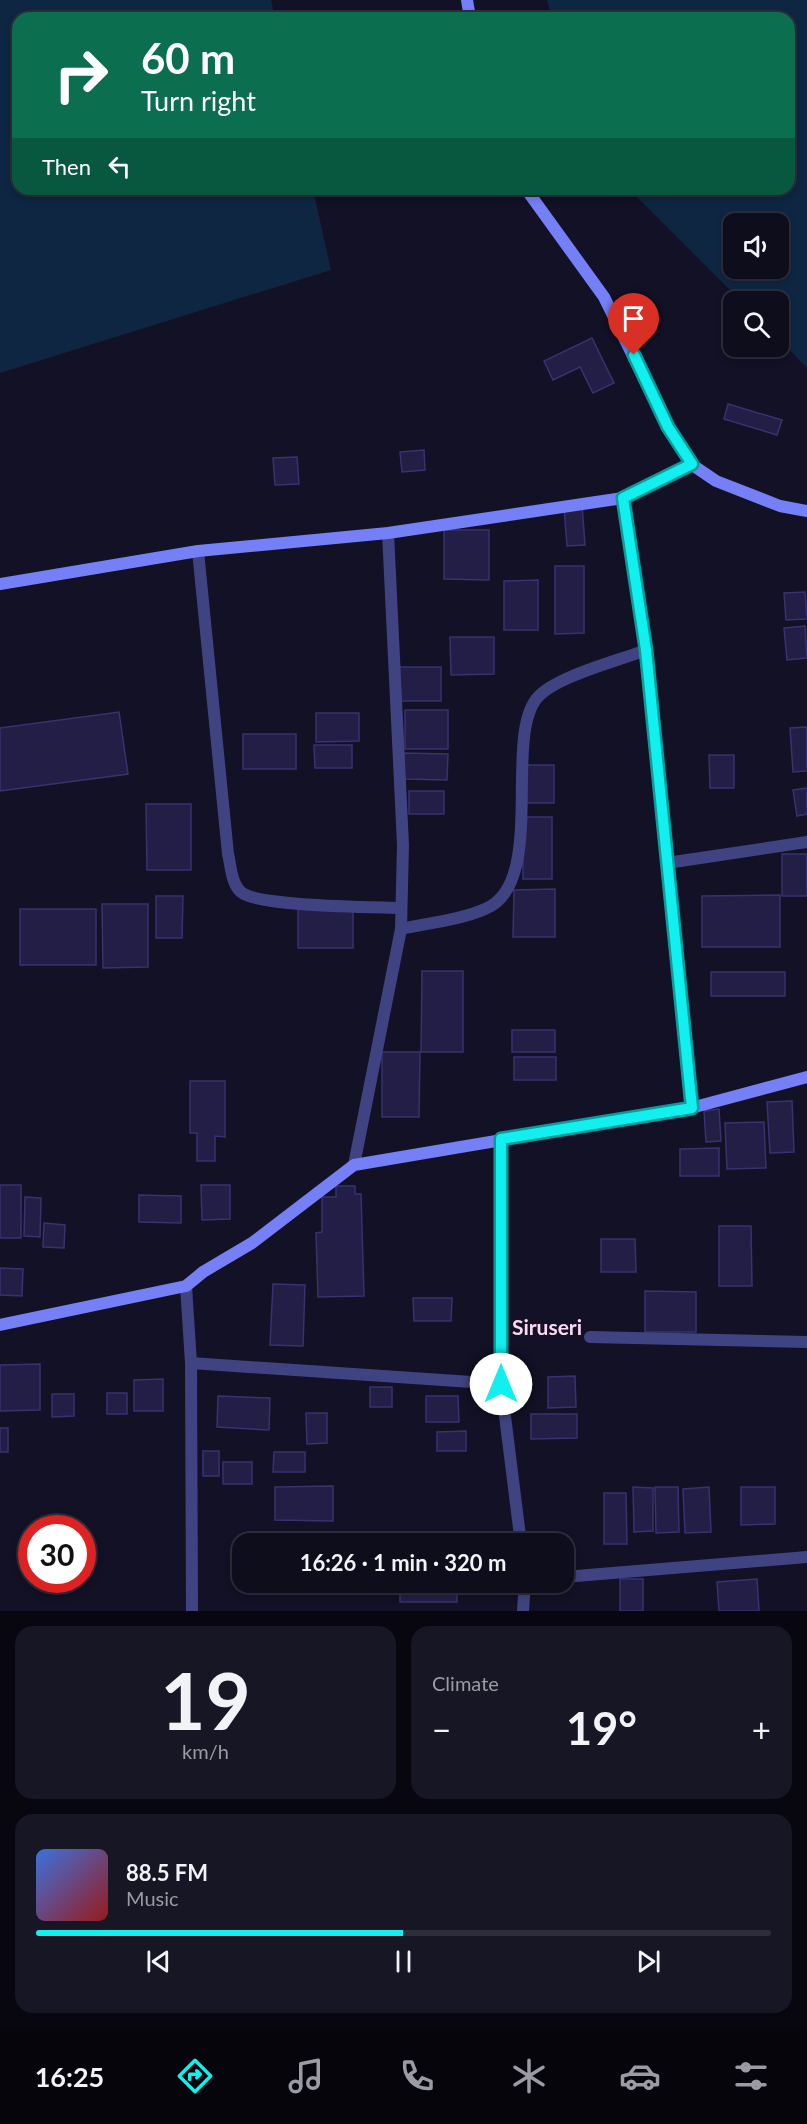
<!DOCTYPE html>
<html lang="en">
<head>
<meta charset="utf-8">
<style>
	body { margin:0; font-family:Lato,sans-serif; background:#171625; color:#f1f3f6; height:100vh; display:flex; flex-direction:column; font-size:22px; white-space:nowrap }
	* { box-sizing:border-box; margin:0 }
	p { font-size:20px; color:#9b9ca3 }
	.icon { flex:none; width:33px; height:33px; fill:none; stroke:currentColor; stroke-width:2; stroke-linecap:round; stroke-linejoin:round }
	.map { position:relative; height:1611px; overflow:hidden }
	.drawer { display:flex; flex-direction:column; gap:15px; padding:15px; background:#08070f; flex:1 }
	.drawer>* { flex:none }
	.banner { position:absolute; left:12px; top:12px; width:783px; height:183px; border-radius:18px; box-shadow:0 3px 9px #0003,0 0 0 2px #2e2d3b; background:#0b6e4f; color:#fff; overflow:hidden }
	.controls { position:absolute; left:723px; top:213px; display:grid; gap:12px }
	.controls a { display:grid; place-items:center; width:66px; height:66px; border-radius:12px; background:#0e0d1c; box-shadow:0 3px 9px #0003,0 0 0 2px #2e2d3b; font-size:30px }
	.speed { position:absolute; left:18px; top:1515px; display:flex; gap:12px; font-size:30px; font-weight:700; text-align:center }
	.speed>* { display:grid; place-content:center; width:78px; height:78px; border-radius:50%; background:#0e0d1c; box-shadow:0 3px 9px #0003,0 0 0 2px #2e2d3b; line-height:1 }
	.speed .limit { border:9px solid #d22; background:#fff; color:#111 }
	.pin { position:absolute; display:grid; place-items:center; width:51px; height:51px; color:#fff; margin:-62px -26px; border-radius:50% 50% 50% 0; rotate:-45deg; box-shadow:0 0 6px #0007 }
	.pin .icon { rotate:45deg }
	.me { position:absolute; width:66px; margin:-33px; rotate:0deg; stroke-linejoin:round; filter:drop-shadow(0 0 4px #0008) }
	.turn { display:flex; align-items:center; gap:21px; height:126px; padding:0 30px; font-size:27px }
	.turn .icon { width:78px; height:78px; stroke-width:2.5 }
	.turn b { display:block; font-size:42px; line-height:51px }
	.then { display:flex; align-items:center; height:57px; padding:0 30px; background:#0003; gap:12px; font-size:22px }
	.big { font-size:45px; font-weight:700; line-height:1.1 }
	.drawer .card { flex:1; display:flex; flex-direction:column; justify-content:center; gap:9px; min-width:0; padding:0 21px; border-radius:18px; background:#171625 }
	.drawer .dial { align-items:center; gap:0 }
	.dial b { font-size:78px; line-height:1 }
	.song { display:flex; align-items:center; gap:18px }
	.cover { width:72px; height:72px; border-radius:9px; background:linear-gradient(135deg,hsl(220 70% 55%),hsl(0 70% 35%)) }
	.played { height:6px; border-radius:3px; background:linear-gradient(90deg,#11efef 50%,#2e2d3b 50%) }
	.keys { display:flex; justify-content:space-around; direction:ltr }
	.heat { display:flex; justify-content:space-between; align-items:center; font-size:33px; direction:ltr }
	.drawer .tiles { flex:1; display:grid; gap:15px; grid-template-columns:1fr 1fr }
	.card:last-child { grid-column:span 2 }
	.trip { position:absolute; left:232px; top:1533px; width:342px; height:60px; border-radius:18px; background:#0e0d1c; box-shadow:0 3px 9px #0003,0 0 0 2px #2e2d3b; font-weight:700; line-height:60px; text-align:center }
	.dock { display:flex; height:96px; justify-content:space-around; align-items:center; background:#06050b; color:#9b9ca3 }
	.dock .icon { width:42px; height:42px }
	.dock .current { color:#11efef }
	.dock b { font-size:27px; color:#f1f3f6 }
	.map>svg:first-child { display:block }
	.water { fill:#0e2641; fill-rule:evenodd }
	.building { fill:#221e45; stroke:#38326f; stroke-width:1.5 }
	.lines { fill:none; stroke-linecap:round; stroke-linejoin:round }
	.street { stroke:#3f4381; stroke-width:12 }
	.secondary { stroke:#757ff6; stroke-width:12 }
	.route-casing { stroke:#0b9b9b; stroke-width:15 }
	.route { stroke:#11efef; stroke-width:10 }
	.labels { text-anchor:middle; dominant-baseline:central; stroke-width:6; stroke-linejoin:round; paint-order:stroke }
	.quarter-label { font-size:21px; font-weight:bold; fill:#fcd9f3; stroke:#121125 }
</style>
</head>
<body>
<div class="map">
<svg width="807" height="1611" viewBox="0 0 807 1611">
	<rect width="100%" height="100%" fill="#121125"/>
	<g class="water">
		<polygon points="0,0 271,0 275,18 18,18 18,189 313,189 331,270 0,373"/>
		<path d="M547 0H807V368L779 339 778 302 741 301 629 189H789V18H552ZM734 224H778V268H734Z"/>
	</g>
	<g class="building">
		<polygon points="592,338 614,383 593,393 580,367 553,380 544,361"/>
		<polygon points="728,404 782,420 777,435 724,419"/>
		<polygon points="424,450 425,470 402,472 400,452"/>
		<polygon points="297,457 299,484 275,485 273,458"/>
		<polygon points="582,505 585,545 567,546 564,507"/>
		<polygon points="444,530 489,530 489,580 444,579"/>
		<polygon points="555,566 584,566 584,633 555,634"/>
		<polygon points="538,580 538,630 504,630 504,581"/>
		<polygon points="805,592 807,619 786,620 784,593"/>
		<polygon points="805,626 807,658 787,660 784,628"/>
		<polygon points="450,637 494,637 494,674 451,675"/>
		<rect x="399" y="667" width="42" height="34"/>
		<rect x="405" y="710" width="43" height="39"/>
		<polygon points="119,712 128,774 0,791 0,728"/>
		<polygon points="316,713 359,713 359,741 316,742"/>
		<polygon points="807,727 807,771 793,772 790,728"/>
		<rect x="243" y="734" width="53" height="35"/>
		<polygon points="314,745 352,745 352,768 315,768"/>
		<polygon points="404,753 448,754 447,780 404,779"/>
		<polygon points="709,755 734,755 734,788 710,788"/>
		<rect x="525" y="765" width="29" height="38"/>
		<polygon points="807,788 807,814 797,816 793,790"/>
		<rect x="409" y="791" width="35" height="23"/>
		<polygon points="146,804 191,804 191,870 147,870"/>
		<rect x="523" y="817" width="29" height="62"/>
		<rect x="782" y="854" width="25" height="42"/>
		<polygon points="555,889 555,937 513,937 514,890"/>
		<polygon points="780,895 780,947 702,947 702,896"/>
		<polygon points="156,896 183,896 182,938 156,938"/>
		<polygon points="102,904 148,904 148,967 103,968"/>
		<polygon points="353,908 353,948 298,948 298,909"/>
		<rect x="20" y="909" width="76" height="56"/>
		<polygon points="422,971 463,971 463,1052 421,1052"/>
		<rect x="711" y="972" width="74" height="24"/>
		<rect x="512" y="1030" width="43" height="22"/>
		<polygon points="382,1052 420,1052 419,1117 382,1117"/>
		<rect x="514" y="1057" width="42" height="23"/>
		<polygon points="190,1081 225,1081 225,1137 215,1136 215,1161 197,1161 197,1133 190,1133"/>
		<polygon points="792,1101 794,1152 770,1153 767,1102"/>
		<polygon points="719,1109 721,1141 706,1142 704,1111"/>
		<polygon points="764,1122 766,1168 727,1169 725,1123"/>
		<polygon points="719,1148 719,1176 680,1176 680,1149"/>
		<rect x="0" y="1185" width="21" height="53"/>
		<polygon points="201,1185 230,1185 230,1219 202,1220"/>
		<polygon points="336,1186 355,1186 355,1194 361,1194 364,1296 318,1297 316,1233 322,1232 322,1197 336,1197"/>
		<polygon points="139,1195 181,1196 181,1223 139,1222"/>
		<polygon points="25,1197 41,1198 40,1237 24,1236"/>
		<polygon points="44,1223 65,1225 64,1248 43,1247"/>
		<polygon points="719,1226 751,1226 752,1286 719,1286"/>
		<polygon points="601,1239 635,1239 636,1272 601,1272"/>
		<polygon points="0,1268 23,1269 22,1296 0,1295"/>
		<polygon points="273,1284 305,1285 303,1346 270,1345"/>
		<polygon points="645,1291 696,1292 696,1332 645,1332"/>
		<polygon points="413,1298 452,1298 451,1321 414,1321"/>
		<polygon points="40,1364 40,1410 0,1411 0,1365"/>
		<polygon points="575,1376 576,1407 548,1408 548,1377"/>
		<polygon points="163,1379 163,1411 134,1411 134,1380"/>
		<rect x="370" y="1387" width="22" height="20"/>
		<rect x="107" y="1393" width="20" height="21"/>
		<polygon points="52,1394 74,1394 74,1416 52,1417"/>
		<polygon points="218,1396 270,1398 269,1430 217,1427"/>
		<polygon points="426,1396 458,1396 459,1422 426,1422"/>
		<polygon points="306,1413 327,1413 327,1443 307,1444"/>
		<polygon points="531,1414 577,1414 577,1438 531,1439"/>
		<rect x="0" y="1428" width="8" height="24"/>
		<polygon points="466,1431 466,1451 437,1451 437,1432"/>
		<rect x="203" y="1451" width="16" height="25"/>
		<polygon points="274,1452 305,1452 305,1472 273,1472"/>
		<rect x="223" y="1462" width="29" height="22"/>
		<polygon points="333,1486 333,1521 275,1520 275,1487"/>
		<polygon points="633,1487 653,1488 653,1531 634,1532"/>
		<polygon points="655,1487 678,1487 679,1532 656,1533"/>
		<polygon points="709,1487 711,1532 685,1533 683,1489"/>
		<polygon points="741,1487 775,1487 775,1524 741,1525"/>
		<polygon points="604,1493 626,1493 627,1544 604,1544"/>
		<rect x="620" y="1579" width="23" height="32"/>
		<polygon points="757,1579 759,1611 719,1611 717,1582"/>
		<rect x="400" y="1582" width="57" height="20"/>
	</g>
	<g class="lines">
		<g class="street">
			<polyline points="623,498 646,650 691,1108"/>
			<path d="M198 551 228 854C231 866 231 883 241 892 258 907 373 907 401 908"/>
			<polyline points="667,863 807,842"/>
			<path d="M401 929C428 923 460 920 485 909 548 884 502 736 538 697 557 676 618 661 646 650"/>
			<polyline points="501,1139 501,1384 521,1544"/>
			<polyline points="354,1165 401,929 403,845 388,533"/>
			<polyline points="186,1286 191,1363 192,1611"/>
			<polyline points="590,1337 807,1342"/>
			<polyline points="191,1363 501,1384"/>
			<polyline points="564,1577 807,1557"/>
			<polyline points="523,1611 525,1582"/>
		</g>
		<g class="secondary">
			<polyline points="467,0 470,18"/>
			<polyline points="526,189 604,297 668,427 691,464 716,481 780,506 807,511"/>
			<polyline points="0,584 198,551 388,533 623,498 691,464"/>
			<polyline points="0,1325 186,1286 203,1272 252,1243 354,1165 691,1108 807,1077"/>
		</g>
	</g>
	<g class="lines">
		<defs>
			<polyline id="route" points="501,1384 501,1139 692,1108 646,650 623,498 692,464 668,427 634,355"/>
		</defs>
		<use href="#route" class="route-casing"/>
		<use href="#route" class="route"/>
	</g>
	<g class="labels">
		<g class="quarter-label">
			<text x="547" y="1326">Siruseri</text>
		</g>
	</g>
</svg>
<div class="controls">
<a><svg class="icon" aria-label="sound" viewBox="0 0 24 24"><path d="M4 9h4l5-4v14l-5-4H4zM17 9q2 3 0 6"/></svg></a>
<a><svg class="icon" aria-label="search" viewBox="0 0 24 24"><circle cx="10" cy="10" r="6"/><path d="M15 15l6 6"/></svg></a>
</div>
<div class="speed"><div class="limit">30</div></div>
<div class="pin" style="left:634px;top:355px;background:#d93025"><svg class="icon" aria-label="arrive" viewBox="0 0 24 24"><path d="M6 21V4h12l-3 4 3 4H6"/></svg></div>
<svg class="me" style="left:501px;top:1384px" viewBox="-20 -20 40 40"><circle r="19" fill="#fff"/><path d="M0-13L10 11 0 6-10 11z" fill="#11efef"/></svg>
<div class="trip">16:26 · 1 min · 320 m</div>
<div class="banner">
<div class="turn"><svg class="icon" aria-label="right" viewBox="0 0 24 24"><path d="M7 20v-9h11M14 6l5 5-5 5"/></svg><div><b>60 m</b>Turn right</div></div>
<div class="then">Then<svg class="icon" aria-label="left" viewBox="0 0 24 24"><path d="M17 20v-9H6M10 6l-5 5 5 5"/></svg></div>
</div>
</div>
<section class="drawer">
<div class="tiles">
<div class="card dial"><b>19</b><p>km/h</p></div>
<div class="card"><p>Climate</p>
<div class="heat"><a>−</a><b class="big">19°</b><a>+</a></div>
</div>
<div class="card">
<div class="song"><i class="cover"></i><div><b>88.5 FM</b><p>Music</p></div></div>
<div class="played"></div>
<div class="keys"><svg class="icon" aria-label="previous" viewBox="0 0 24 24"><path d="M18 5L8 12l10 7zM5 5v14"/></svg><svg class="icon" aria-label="pause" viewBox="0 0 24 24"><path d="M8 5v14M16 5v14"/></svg><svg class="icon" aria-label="next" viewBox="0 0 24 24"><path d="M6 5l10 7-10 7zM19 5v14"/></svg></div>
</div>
</div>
</section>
<nav class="dock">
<b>16:25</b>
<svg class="icon current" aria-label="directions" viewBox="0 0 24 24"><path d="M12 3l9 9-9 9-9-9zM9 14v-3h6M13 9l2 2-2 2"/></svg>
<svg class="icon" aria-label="music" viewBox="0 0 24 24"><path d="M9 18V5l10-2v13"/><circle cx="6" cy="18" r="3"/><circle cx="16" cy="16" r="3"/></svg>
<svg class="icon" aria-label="phone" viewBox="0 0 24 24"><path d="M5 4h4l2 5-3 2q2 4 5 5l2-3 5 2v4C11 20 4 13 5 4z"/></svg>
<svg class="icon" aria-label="climate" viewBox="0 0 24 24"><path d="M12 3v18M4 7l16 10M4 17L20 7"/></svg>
<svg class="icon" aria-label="car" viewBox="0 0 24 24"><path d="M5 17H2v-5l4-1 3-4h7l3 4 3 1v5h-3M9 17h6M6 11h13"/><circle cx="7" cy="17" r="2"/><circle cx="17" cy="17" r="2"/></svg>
<svg class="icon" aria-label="filters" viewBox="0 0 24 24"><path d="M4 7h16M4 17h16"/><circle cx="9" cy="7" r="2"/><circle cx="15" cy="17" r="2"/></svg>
</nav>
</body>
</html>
